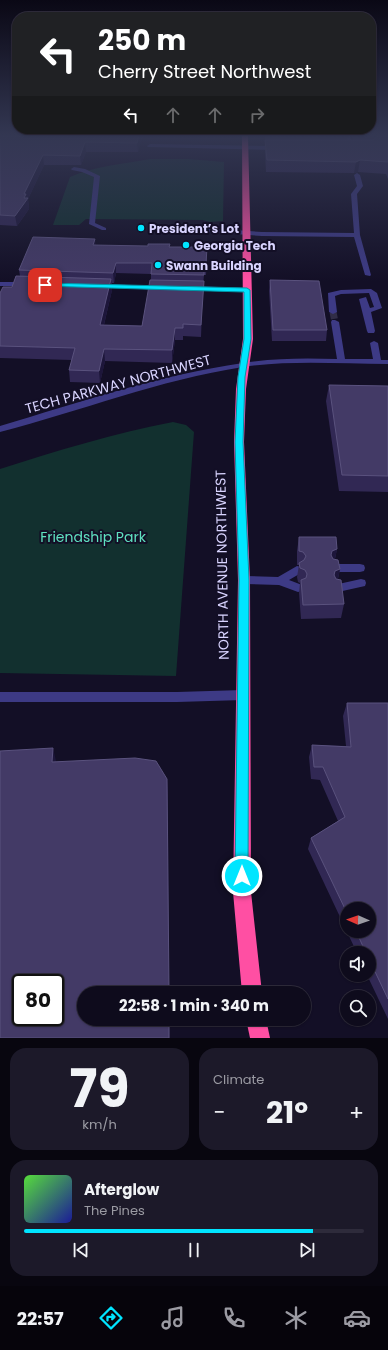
<!DOCTYPE html>
<html lang="en">
<head>
<meta charset="utf-8">
<style>
	body { margin:0; font-family:Poppins,sans-serif; background:#1c1929; color:#f1f3f6; height:100vh; display:flex; flex-direction:column; font-size:15px; white-space:nowrap }
	* { box-sizing:border-box; margin:0 }
	p { font-size:13px; color:#9b9ba3 }
	.icon { flex:none; width:22px; height:22px; fill:none; stroke:currentColor; stroke-width:2; stroke-linecap:round; stroke-linejoin:round }
	.map { position:relative; height:1038px; overflow:hidden }
	.drawer { display:flex; flex-direction:column; gap:10px; padding:10px; background:#08060f; flex:1 }
	.drawer>* { flex:none }
	.top-card { position:absolute; left:12px; top:12px; width:364px; height:122px; border-radius:16px; box-shadow:0 1px 3px #0004,0 0 0 1px #2e2b3b; background:#202124; color:#fff; overflow:hidden }
	.needle { width:26px; rotate:272deg }
	.fabs { position:absolute; left:340px; top:902px; display:grid; gap:8px }
	.fabs a { display:grid; place-items:center; width:36px; height:36px; border-radius:50%; background:#0e0b1c; box-shadow:0 1px 3px #0004,0 0 0 1px #2e2b3b; font-size:20px }
	.speed { position:absolute; left:12px; top:974px; display:flex; gap:8px; font-size:20px; font-weight:700; text-align:center }
	.speed>* { display:grid; place-content:center; width:52px; height:52px; border-radius:50%; background:#0e0b1c; box-shadow:0 1px 3px #0004,0 0 0 1px #2e2b3b; line-height:1 }
	.speed .limit { border:2px solid #111; border-radius:6px; background:#fff; color:#111 }
	.pin { position:absolute; display:grid; place-items:center; width:34px; height:34px; color:#fff; margin:-17px; border-radius:8px; box-shadow:0 2px 6px #0006 }
	.me { position:absolute; width:44px; margin:-22px; rotate:0deg; stroke-linejoin:round; filter:drop-shadow(0 0 3px #0008) }
	.turn { display:flex; align-items:center; gap:14px; height:84px; padding:0 20px; font-size:18px }
	.turn .icon { width:52px; height:52px; stroke-width:2.5 }
	.turn b { display:block; font-size:28px; line-height:34px }
	.lanes { display:flex; align-items:center; height:38px; padding:0 20px; background:#0003; justify-content:center; gap:20px; direction:ltr }
	.lanes .off { opacity:.35 }
	.big { font-size:30px; font-weight:700; line-height:1.1 }
	.drawer .tile { flex:1; display:flex; flex-direction:column; justify-content:center; gap:6px; min-width:0; padding:0 14px; border-radius:16px; background:#1c1929 }
	.drawer .dial { align-items:center; gap:0 }
	.dial b { font-size:52px; line-height:1 }
	.song { display:flex; align-items:center; gap:12px }
	.cover { width:48px; height:48px; border-radius:6px; background:linear-gradient(135deg,hsl(110 70% 55%),hsl(240 70% 35%)) }
	.played { height:4px; border-radius:2px; background:linear-gradient(90deg,#00e5ff 85%,#2e2b3b 85%) }
	.keys { display:flex; justify-content:space-around; direction:ltr }
	.heat { display:flex; justify-content:space-between; align-items:center; font-size:22px; direction:ltr }
	.drawer .tiles { flex:1; display:grid; gap:10px; grid-template-columns:1fr 1fr }
	.tile:last-child { grid-column:span 2 }
	.trip { position:absolute; left:77px; top:986px; width:234px; height:40px; border-radius:20px; background:#0e0b1c; box-shadow:0 1px 3px #0004,0 0 0 1px #2e2b3b; font-weight:700; line-height:40px; text-align:center }
	.tabs { display:flex; height:64px; justify-content:space-around; align-items:center; background:#06040b; color:#9b9ba3 }
	.tabs .icon { width:28px; height:28px }
	.tabs .selected { color:#00e5ff }
	.tabs b { font-size:18px; color:#f1f3f6 }
	.map>svg:first-child { display:block }
	.green { fill:#12302f }
	.lines { fill:none; stroke-linecap:round; stroke-linejoin:round }
	.minor-tunnel { stroke:#312d47; stroke-width:7; stroke-dasharray:7 3.5; stroke-linecap:butt }
	.minor { fill:#3d3a85; fill-rule:evenodd }
	.highway { fill:#ff4fa3; fill-rule:evenodd }
	.wall { fill:#312854; fill-rule:evenodd }
	.shaded-wall { fill:#1d163a }
	.building { fill:#433a66; stroke:#5a527e; fill-rule:evenodd }
	.route { fill:#00e5ff; stroke:#0095a6 }
	.poi-dot { fill:#00e5ff; stroke:#130f26; stroke-width:1.5 }
	.labels { text-anchor:middle; dominant-baseline:central; stroke-width:4; stroke-linejoin:round; paint-order:stroke }
	.far-poi-label { font-size:12px; font-weight:bold; fill:#d9d4ff; stroke:#130f26; text-anchor:start }
	.street-label { font-size:14px; fill:#d9d4ff; stroke:#130f26 }
	.park-label { font-size:14px; fill:#5fe0c0; stroke:#130f26 }
</style>
</head>
<body>
<div class="map">
<svg width="388" height="1038" viewBox="0 0 388 1038">
	<rect width="100%" height="100%" fill="#130f26"/>
	<g class="green">
		<path d="M150 159H189L224 162 223 221 210 222 203 220 86 219 79 225H53L70 177C95 166 123 164 150 159Z"/>
		<path d="M173 422 186 425 194 432 176 676 0 673V469C57 451 114 433 173 422Z"/>
	</g>
	<g class="lines">
		<polyline class="minor-tunnel" points="333,312 335,322"/>
		<g class="minor">
			<polygon points="344,136 350,136 354,149 350,149"/>
			<polygon points="150,144 278,146 281,148 278,150 148,147 147,146"/>
			<polygon points="74,167 85,169 100,176 95,223 106,228 106,230 102,230 89,224 94,177 82,172 72,170 71,169"/>
			<polygon points="357,173 360,175 363,186 357,194 360,235 371,275 370,276 365,275 354,237 262,236 206,232 203,230 206,228 262,232 354,233 351,194 357,186 354,175"/>
			<polygon points="0,282 26,282 29,284 26,286 0,286"/>
			<polygon points="100,284 162,286 166,288 162,290 98,287 98,285"/>
			<polygon points="190,286 247,288 251,290 247,292 188,289 186,288"/>
			<polygon points="371,289 377,293 382,308 371,312 375,331 374,333 368,333 367,331 359,299 366,297 370,308 374,307 369,293 341,294 335,296 337,312 333,314 329,312 328,293 341,290"/>
			<path d="M332 320H335L339 322 345 359H373L370 343 374 341 378 343 381 360H388V364C340 364 291 360 243 367 159 380 81 411 0 432V426C80 402 160 375 243 363 274 358 305 358 337 359L331 322Z"/>
			<polygon points="335,564 360,564 364,565 365,568 364,571 360,572 335,572 331,571 330,568 331,565"/>
			<polygon points="297,566 301,567 302,570 301,573 289,580 302,585 303,588 302,591 298,592 279,585 244,584 240,583 239,580 240,577 244,576 278,577"/>
			<polygon points="361,579 365,580 366,583 365,586 338,592 334,591 333,588 334,585"/>
			<polygon points="243,690 247,691 249,695 247,699 243,700 177,702 0,702 0,692 177,692"/>
		</g>
		<g class="highway">
			<polygon points="242,136 248,136 253,339 246,389 244,442 250,580 251,892 262,993 242,993 233,892 238,580 234,442 236,389 243,339"/>
			<polygon points="246,1019 266,1019 270,1038 250,1038"/>
		</g>
	</g>
	<g class="wall">
		<polygon points="0,136 142,136 138,152 86,152 81,165 44,165 28,199 29,209 17,226 0,225"/>
		<polygon points="265,136 348,136 347,140 353,140 351,136 388,136 388,179 386,174 358,172 354,173 266,172 265,151"/>
		<path d="M95 239V245L170 247 207 258 206 275H204L203 285 201 337 183 336V340H175L172 363 105 361 100 383 70 382 69 370 72 360 0 358V293L12 287 20 276 19 270ZM116 273 151 274V280L142 326 104 325 112 290V283H114Z"/>
		<polygon points="270,280 327,330 326,341 272,341 269,291"/>
		<polygon points="329,385 388,386 388,492 339,491 326,401"/>
		<polygon points="299,537 337,549 335,559 340,569 338,579 344,604 341,618 301,619 299,593 300,583 298,582 297,577 299,565 297,565 297,551"/>
		<path d="M347 703H388V1019L367 975H369V953H357L308 849 311 838 338 821 320 780 311 779 309 757 312 745 346 746 343 716ZM347 909 369 931H347Z"/>
	</g>
	<g class="shaded-wall">
		<polygon points="139,136 142,136 138,152 137,143"/>
		<polygon points="85,142 86,152 81,165 80,156"/>
		<polygon points="43,155 44,165 28,199 29,209 17,226 15,216 24,194"/>
		<polygon points="360,160 358,172 354,173 356,162"/>
		<polygon points="95,239 96,249 93,245"/>
		<polygon points="207,247 207,258 206,275 206,264"/>
		<polygon points="116,263 116,273 114,283 113,273"/>
		<polygon points="111,279 112,290 101,337 100,325"/>
		<polygon points="175,328 175,340 172,363 172,350"/>
		<polygon points="104,349 105,361 100,383 99,371"/>
		<polygon points="337,549 334,563 331,555 332,551"/>
		<polygon points="340,569 337,583 333,585 335,571"/>
		<polygon points="53,748 56,761 56,775 52,762"/>
		<polygon points="167,779 168,791 169,993"/>
		<polygon points="169,1019 170,1038 169,1038"/>
	</g>
	<g class="building">
		<polygon points="0,136 139,136 137,143 85,142 80,156 43,155 24,194 26,194 24,198 28,198 15,216 0,215"/>
		<polygon points="377,136 388,136 388,162 360,160 356,162 267,160 265,140 373,140"/>
		<polygon points="33,237 95,239 93,245 148,246 148,244 170,244 169,247 207,247 206,264 204,264 204,275 151,274 152,263 116,263 113,273 19,270"/>
		<polygon points="16,276 111,279 100,325 142,326 150,280 204,281 201,325 183,324 183,328 175,328 172,350 104,349 99,371 69,370 75,348 0,346 0,293 3,287 12,287"/>
		<polygon points="270,280 319,281 327,330 273,330"/>
		<polygon points="329,385 388,386 388,476 342,475"/>
		<polygon points="299,537 336,537 337,549 332,551 331,555 333,559 338,560 340,569 335,571 334,575 336,579 341,580 344,604 303,605 301,580 306,578 307,574 305,570 300,568 299,563 304,560 306,556 303,552 299,551"/>
		<polygon points="347,703 388,703 388,999 369,959 369,953 366,953 356,931 369,931 369,909 347,909 347,913 311,838 345,817 323,767 314,767 312,745 351,747"/>
		<path d="M53 748 52 762 135 758 156 761 167 779 169 993H84V1019H169V1038H0V751ZM21 983H55V1017H21Z"/>
	</g>
	<linearGradient id="sky" x2="0" y2="1"><stop stop-color="#0a0815"/><stop offset="0.48" stop-color="#333752"/><stop offset="1" stop-color="#333752" stop-opacity="0"/></linearGradient>
	<rect width="388" height="281" fill="url(#sky)"/>
	<polygon class="route" points="45,283 247,288 250,290 251,339 245,377 243,442 249,580 248,876 247,881 242,883 237,881 235,876 239,580 235,442 238,377 244,339 244,292 42,286 42,284"/>
	<g class="poi-dot">
		<circle cx="141" cy="228" r="4"/>
		<circle cx="186" cy="245" r="4"/>
		<circle cx="158" cy="265" r="4"/>
	</g>
	<g class="labels">
		<g class="far-poi-label">
			<text x="149" y="228">President’s Lot</text>
			<text x="194" y="245">Georgia Tech</text>
			<text x="166" y="265">Swann Building</text>
		</g>
		<g class="street-label">
			<text transform="translate(118 384) rotate(-15)">TECH PARKWAY NORTHWEST</text>
			<text transform="translate(222 565) rotate(-91)">NORTH AVENUE NORTHWEST</text>
		</g>
		<g class="park-label">
			<text x="93" y="537">Friendship Park</text>
		</g>
	</g>
</svg>
<div class="fabs">
<a><svg class="needle" viewBox="-14 -14 28 28"><path d="M0-13l5 13h-10z" fill="#e53935"/><path d="M0 13l5-13h-10z" fill="#9b9ba3"/></svg></a>
<a><svg class="icon" aria-label="sound" viewBox="0 0 24 24"><path d="M4 9h4l5-4v14l-5-4H4zM17 9q2 3 0 6"/></svg></a>
<a><svg class="icon" aria-label="search" viewBox="0 0 24 24"><circle cx="10" cy="10" r="6"/><path d="M15 15l6 6"/></svg></a>
</div>
<div class="speed"><div class="limit">80</div></div>
<div class="pin" style="left:45px;top:285px;background:#d93025"><svg class="icon" aria-label="arrive" viewBox="0 0 24 24"><path d="M6 21V4h12l-3 4 3 4H6"/></svg></div>
<svg class="me" style="left:242px;top:876px" viewBox="-20 -20 40 40"><circle r="17" fill="#00e5ff" stroke="#fff" stroke-width="3"/><path d="M0-11L8 9 0 5-8 9z" fill="#fff"/></svg>
<div class="trip">22:58 · 1 min · 340 m</div>
<div class="top-card">
<div class="turn"><svg class="icon" aria-label="left" viewBox="0 0 24 24"><path d="M17 20v-9H6M10 6l-5 5 5 5"/></svg><div><b>250 m</b>Cherry Street Northwest</div></div>
<div class="lanes"><svg class="icon" aria-label="left" viewBox="0 0 24 24"><path d="M17 20v-9H6M10 6l-5 5 5 5"/></svg><svg class="icon off" aria-label="ahead" viewBox="0 0 24 24"><path d="M12 20V5M6 11l6-6 6 6"/></svg><svg class="icon off" aria-label="ahead" viewBox="0 0 24 24"><path d="M12 20V5M6 11l6-6 6 6"/></svg><svg class="icon off" aria-label="right" viewBox="0 0 24 24"><path d="M7 20v-9h11M14 6l5 5-5 5"/></svg></div>
</div>
</div>
<section class="drawer">
<div class="tiles">
<div class="tile dial"><b>79</b><p>km/h</p></div>
<div class="tile"><p>Climate</p>
<div class="heat"><a>−</a><b class="big">21°</b><a>+</a></div>
</div>
<div class="tile">
<div class="song"><i class="cover"></i><div><b>Afterglow</b><p>The Pines</p></div></div>
<div class="played"></div>
<div class="keys"><svg class="icon" aria-label="previous" viewBox="0 0 24 24"><path d="M18 5L8 12l10 7zM5 5v14"/></svg><svg class="icon" aria-label="pause" viewBox="0 0 24 24"><path d="M8 5v14M16 5v14"/></svg><svg class="icon" aria-label="next" viewBox="0 0 24 24"><path d="M6 5l10 7-10 7zM19 5v14"/></svg></div>
</div>
</div>
</section>
<nav class="tabs">
<b>22:57</b>
<svg class="icon selected" aria-label="directions" viewBox="0 0 24 24"><path d="M12 3l9 9-9 9-9-9zM9 14v-3h6M13 9l2 2-2 2"/></svg>
<svg class="icon" aria-label="music" viewBox="0 0 24 24"><path d="M9 18V5l10-2v13"/><circle cx="6" cy="18" r="3"/><circle cx="16" cy="16" r="3"/></svg>
<svg class="icon" aria-label="phone" viewBox="0 0 24 24"><path d="M5 4h4l2 5-3 2q2 4 5 5l2-3 5 2v4C11 20 4 13 5 4z"/></svg>
<svg class="icon" aria-label="climate" viewBox="0 0 24 24"><path d="M12 3v18M4 7l16 10M4 17L20 7"/></svg>
<svg class="icon" aria-label="car" viewBox="0 0 24 24"><path d="M5 17H2v-5l4-1 3-4h7l3 4 3 1v5h-3M9 17h6M6 11h13"/><circle cx="7" cy="17" r="2"/><circle cx="17" cy="17" r="2"/></svg>
</nav>
</body>
</html>
